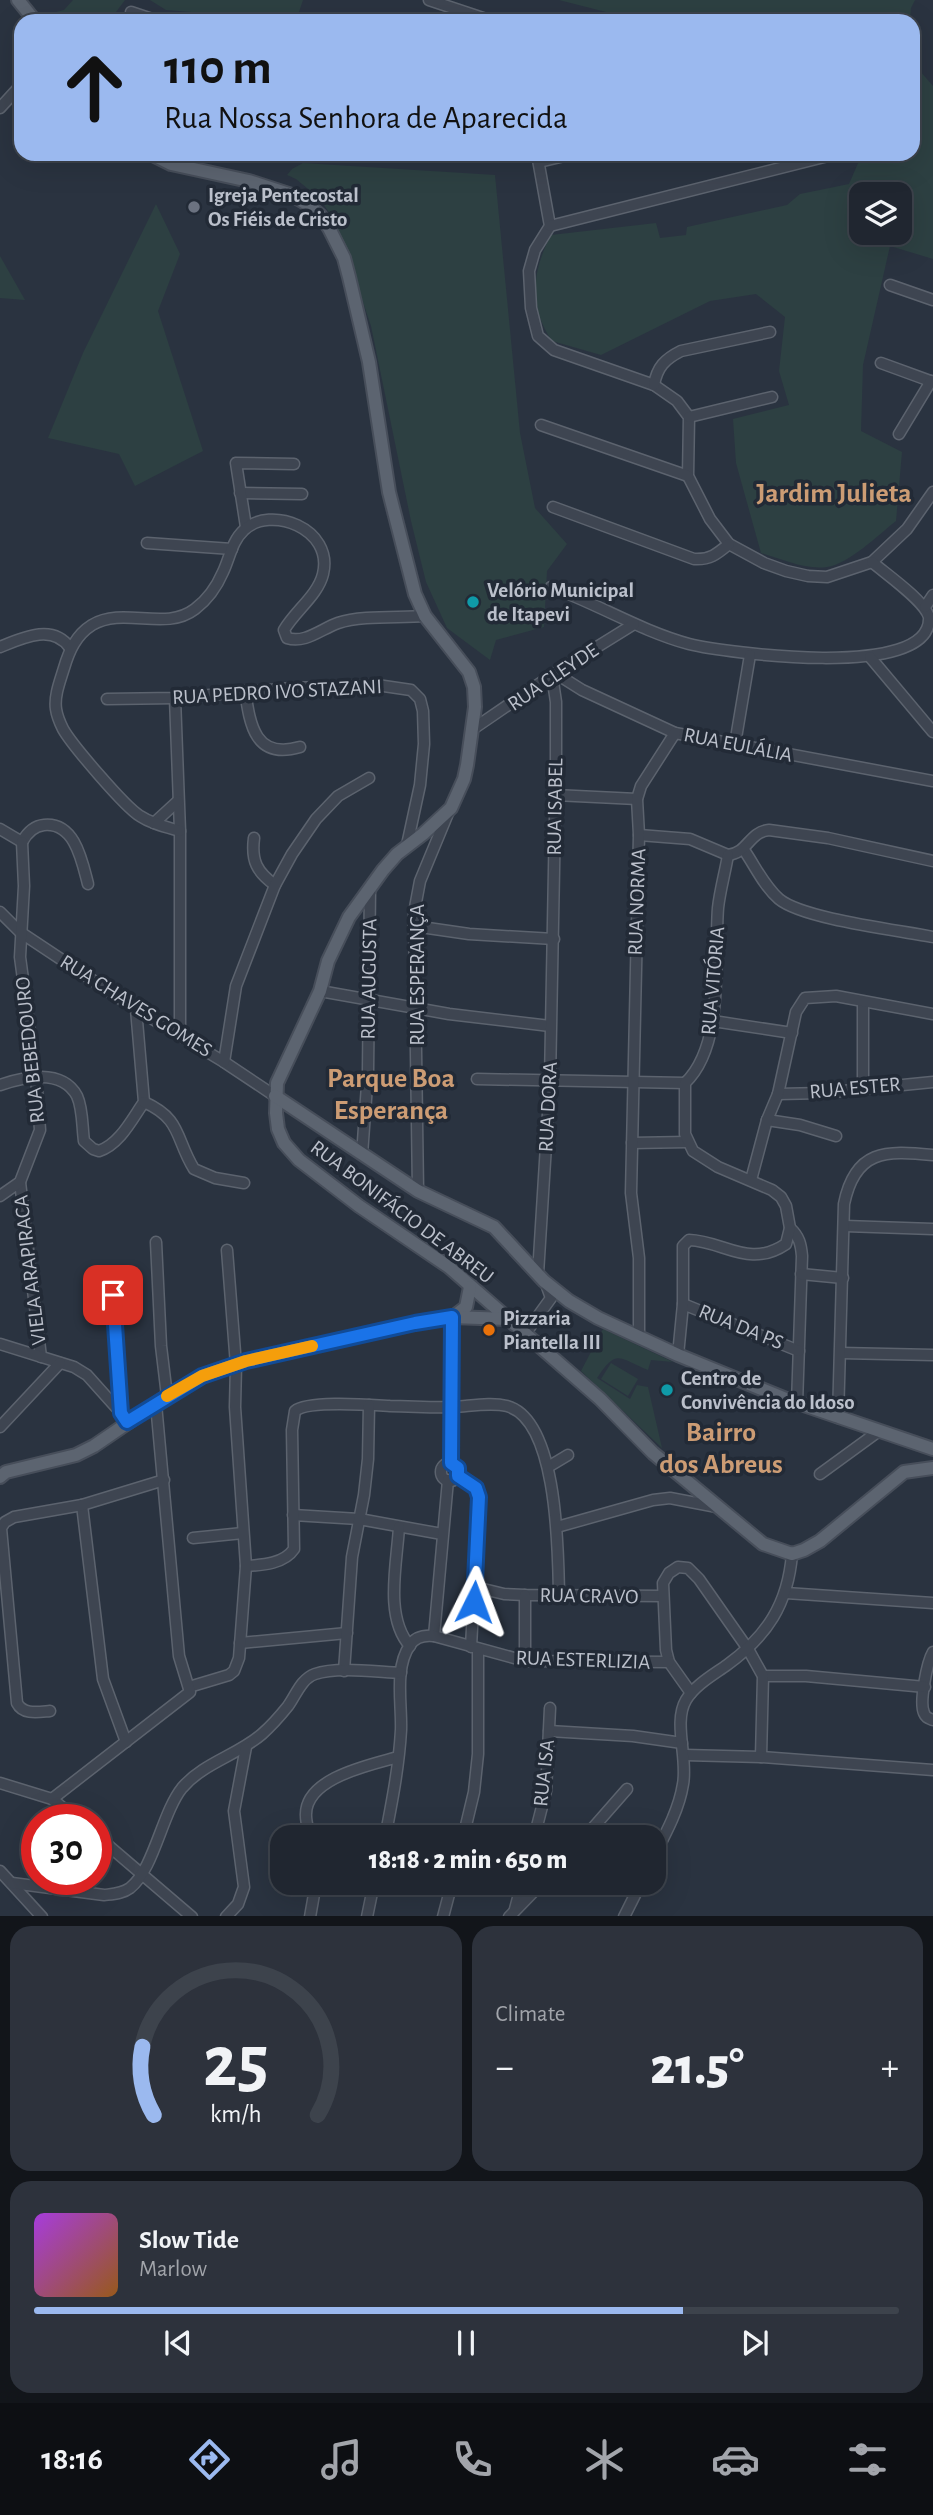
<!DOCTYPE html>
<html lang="en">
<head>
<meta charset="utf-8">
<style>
	body { margin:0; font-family:"Alegreya Sans",sans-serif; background:#2d323c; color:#f1f3f6; height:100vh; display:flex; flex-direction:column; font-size:26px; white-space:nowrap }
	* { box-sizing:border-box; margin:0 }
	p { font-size:23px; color:#a2a5ab }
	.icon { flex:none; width:38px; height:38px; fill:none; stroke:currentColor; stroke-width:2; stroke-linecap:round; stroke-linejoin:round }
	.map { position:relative; height:1916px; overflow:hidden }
	.sheet { display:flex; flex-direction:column; gap:10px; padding:10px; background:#12151a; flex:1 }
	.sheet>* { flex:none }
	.guide { position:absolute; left:14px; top:14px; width:906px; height:147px; border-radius:21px; box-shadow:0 7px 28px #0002,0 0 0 2px #3d434c; background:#9bb9ef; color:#111; overflow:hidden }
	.controls { position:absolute; left:849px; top:182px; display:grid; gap:14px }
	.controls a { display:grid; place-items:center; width:63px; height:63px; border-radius:14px; background:#202630; box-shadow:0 7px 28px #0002,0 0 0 2px #3d434c; font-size:35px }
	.speed { position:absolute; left:21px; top:1804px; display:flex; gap:14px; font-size:35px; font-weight:700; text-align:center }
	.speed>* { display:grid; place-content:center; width:91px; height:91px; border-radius:50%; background:#202630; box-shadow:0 7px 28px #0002,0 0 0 2px #3d434c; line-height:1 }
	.speed .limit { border:10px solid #d22; background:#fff; color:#111 }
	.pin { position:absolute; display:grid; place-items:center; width:60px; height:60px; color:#fff; margin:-30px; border-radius:14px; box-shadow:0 4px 10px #0006 }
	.me { position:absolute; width:77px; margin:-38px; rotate:3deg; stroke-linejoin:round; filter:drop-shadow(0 0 5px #0008) }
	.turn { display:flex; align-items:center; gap:24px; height:147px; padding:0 35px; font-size:32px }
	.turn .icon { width:91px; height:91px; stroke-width:2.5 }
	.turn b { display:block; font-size:49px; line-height:60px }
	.big { font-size:52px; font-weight:800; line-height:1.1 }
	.sheet .tile { flex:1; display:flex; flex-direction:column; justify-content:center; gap:10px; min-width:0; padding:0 24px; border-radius:21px; background:#2d323c }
	.sheet .dial { align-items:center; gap:0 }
	.dial svg { height:182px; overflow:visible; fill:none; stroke:#3d434c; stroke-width:7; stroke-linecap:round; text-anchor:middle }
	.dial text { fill:#f1f3f6; stroke:none }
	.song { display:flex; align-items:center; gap:21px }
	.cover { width:84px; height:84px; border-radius:10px; background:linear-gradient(135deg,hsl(280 70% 55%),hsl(30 70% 35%)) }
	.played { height:7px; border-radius:4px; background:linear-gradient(90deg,#9bb9ef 75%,#3d434c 75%) }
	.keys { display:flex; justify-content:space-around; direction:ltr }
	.heat { display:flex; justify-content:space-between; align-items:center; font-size:38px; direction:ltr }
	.sheet .tiles { flex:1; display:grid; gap:10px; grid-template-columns:1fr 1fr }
	.tile:last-child { grid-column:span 2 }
	.trip { position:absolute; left:270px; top:1825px; width:396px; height:70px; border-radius:21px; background:#202630; box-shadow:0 7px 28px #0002,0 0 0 2px #3d434c; font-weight:800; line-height:70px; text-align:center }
	.tabs { display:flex; height:112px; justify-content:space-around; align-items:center; background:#0d0f13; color:#a2a5ab }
	.tabs .icon { width:49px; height:49px }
	.tabs .on { color:#9bb9ef }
	.tabs b { font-size:32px; color:#f1f3f6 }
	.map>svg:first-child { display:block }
	.green { fill:#2d4042; fill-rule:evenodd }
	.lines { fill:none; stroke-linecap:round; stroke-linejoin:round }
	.minor-casing { stroke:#5c636e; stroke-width:13 }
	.major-casing { stroke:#474e5a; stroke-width:16 }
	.minor { stroke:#3e4551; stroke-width:10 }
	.major { stroke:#5c6470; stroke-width:12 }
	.route-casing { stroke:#114b97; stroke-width:18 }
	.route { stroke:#1a73e8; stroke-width:12 }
	.slow { stroke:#f59e0b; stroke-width:12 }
	.worship-dot { fill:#6b7280; stroke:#222a36; stroke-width:2.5 }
	.culture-dot { fill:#0f9aa8; stroke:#222a36; stroke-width:2.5 }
	.food-dot { fill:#e8710a; stroke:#222a36; stroke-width:2.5 }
	.labels { text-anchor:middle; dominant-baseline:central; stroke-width:7; stroke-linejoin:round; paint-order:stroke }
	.poi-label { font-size:21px; font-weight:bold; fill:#bbc0cb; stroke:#222a36; text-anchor:start }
	.street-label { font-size:21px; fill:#bbc0cb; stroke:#222a36 }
	.district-label { font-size:28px; font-weight:bold; fill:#cc9c74; stroke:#222a36 }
</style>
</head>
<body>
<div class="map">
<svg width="933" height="1917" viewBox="0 0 933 1917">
	<rect width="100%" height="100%" fill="#2a3340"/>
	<g class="green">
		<polygon points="73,0 125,0 116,12 121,21 43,21 40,16 64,10"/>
		<polygon points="150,0 303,0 296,21 244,21 229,15 166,10"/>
		<polygon points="559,0 915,0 911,8 910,21 641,21"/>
		<path d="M914 64 933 86V259L890 246 863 365 861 431 902 452 896 521C878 535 849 564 827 567 805 570 782 559 761 553L736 463 733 419 789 405 779 371 785 317 756 294 710 301 601 355 552 341C528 306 532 271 551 235L656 223 660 238 686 235 687 227 787 205 800 194 849 184 862 154H914ZM861 194H900V233H861Z"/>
		<polygon points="303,163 495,175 520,433 535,508 567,544 547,571 544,627 496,640 490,660 447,628 426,582 411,521 371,326 336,222 319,198 296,179 287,175 292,169"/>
		<polygon points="156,204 180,254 158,311 203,451 135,486 119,454 48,438 83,353"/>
		<polygon points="0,256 25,300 0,298"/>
		<path d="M603 1329 673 1362 651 1360 648 1370C618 1358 617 1348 597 1378L630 1399 637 1385 648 1387 662 1448 581 1371Z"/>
		<polygon points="611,1363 638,1379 628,1396 601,1379"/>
	</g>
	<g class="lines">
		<defs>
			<g id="minor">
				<polyline points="429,0 492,21"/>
				<polyline points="131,12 158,21"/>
				<polyline points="0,108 21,85"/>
				<polyline points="537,154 550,226 535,250 529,271 531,308 538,336 554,350 654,385 677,401 689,417 688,476 710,519 729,544 764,563 786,571 808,576 827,577 872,562 907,529 933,492"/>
				<polyline points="539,162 573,154"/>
				<polyline points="550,226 836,154"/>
				<polyline points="890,285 933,300"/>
				<polyline points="881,363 933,382"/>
				<path d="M654 385C657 367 665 359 681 351L770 332"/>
				<polyline points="689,417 772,397"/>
				<polyline points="541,425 688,476"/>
				<polyline points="899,434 931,381"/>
				<polyline points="240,493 302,494"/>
				<path d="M553 507 694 559C710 560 717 554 729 544"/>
				<polyline points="246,527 236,463 294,464"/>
				<polyline points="147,543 232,549"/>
				<path d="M551 587C598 604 641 631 689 644 721 652 933 682 929 617 925 601 886 574 872 562"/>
				<polyline points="925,607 933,595"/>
				<path d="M0 647C22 638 53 623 70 648"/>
				<polyline points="870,657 933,732"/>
				<polyline points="555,673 582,690 675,733 933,781"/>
				<path d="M245 691C250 725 255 760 300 747"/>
				<polyline points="175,698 180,831 180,1035"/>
				<polyline points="107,699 175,698 292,688 377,685 411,690 420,699 423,711 424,744 420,785 407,845"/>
				<polyline points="473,729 555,673 634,624"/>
				<polyline points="735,744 750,655"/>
				<polyline points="555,795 637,799"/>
				<polyline points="154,823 178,801"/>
				<polyline points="0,829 22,842"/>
				<path d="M180 831C166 827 152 824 140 816 125 807 72 745 63 729 60 723 57 716 56 709 54 696 60 681 64 668 69 651 76 635 92 625 124 606 165 632 195 609 207 600 217 586 223 572 230 557 232 541 244 530 270 505 334 528 323 574 318 595 295 611 284 630L287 638C305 644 321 629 338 623 362 615 399 618 425 616"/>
				<polyline points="639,835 690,839 728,855"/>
				<path d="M254 838C251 861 257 872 275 885"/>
				<path d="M22 842C27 833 33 826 44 825 75 822 82 861 88 884"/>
				<path d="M744 850C755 866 764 886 779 899 803 919 898 930 933 937"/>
				<path d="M728 855C748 853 749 832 769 830L828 838 933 861"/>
				<polyline points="0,912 20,932 136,1009 224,1062 275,1096"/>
				<polyline points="414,926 469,934 554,939"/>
				<polyline points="320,991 449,1014 550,1026"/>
				<polyline points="863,1002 863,1088"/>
				<polyline points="713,1021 792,1033"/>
				<polyline points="224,1062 236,986 275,885 292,854 316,819 338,796 369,778"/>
				<polyline points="477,1079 685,1083"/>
				<path d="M0 1085C23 1077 62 1068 77 1096 83 1109 82 1127 84 1141L93 1149 99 1151C120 1144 132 1119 144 1102L136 1009"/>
				<polyline points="778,1094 823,1093 933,1082"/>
				<path d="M144 1102C182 1119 175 1138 194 1169L215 1178 244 1183"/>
				<polyline points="767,1120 800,1125 836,1136"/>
				<polyline points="632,1143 687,1142"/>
				<polyline points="362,1155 368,1071 370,887"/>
				<polyline points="751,1180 767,1120 778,1094 796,1012 805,998 836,996 933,1014"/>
				<polyline points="20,1182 41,1357"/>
				<polyline points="418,1191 414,913 420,881 449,811"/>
				<polyline points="0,1196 20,1182 40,1130 36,1076 20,957 24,886 22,842"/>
				<polyline points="845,1226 933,1229"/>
				<path d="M790 1228C799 1236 801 1244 802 1256L797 1404"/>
				<polyline points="156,1242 161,1346 167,1396"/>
				<polyline points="538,1274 550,1081 556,764 556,702 552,675"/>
				<polyline points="801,1274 843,1278"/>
				<polyline points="112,1295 121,1413"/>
				<polyline points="683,1304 799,1351"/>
				<polyline points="525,1334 551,1298 546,1284"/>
				<polyline points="639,1337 639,1258 631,1193 639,835 637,799 641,786 675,733"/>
				<polyline points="0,1344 74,1367 87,1375 121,1413 127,1422"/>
				<polyline points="841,1353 933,1355"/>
				<path d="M678 1355 683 1304V1246L689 1240C724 1241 749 1269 786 1244L790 1228 786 1206 781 1197 772 1190 718 1167 693 1151 685 1134V1083C725 1045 714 960 718 908 720 890 725 873 728 855"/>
				<path d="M838 1418 844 1204C855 1150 885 1150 933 1155"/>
				<polyline points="0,1427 60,1363"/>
				<polyline points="451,1463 452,1317"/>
				<circle cx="450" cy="1472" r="9"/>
				<polyline points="548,1467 568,1455"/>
				<polyline points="820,1474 879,1431"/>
				<polyline points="458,1476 476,1488 479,1497 471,1647"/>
				<polyline points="82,1505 103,1679 126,1742"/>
				<polyline points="293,1515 359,1519 442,1534"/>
				<path d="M399 1527C397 1563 384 1617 410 1646"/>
				<polyline points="557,1527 653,1500 670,1498 717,1507"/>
				<polyline points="193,1538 243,1533"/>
				<path d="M246 1566C262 1565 284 1564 294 1549L292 1430 295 1411C308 1400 371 1405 390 1406 411 1406 433 1408 454 1407 471 1406 491 1402 507 1406 558 1420 558 1551 559 1594"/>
				<polyline points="475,1587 504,1594 525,1595 663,1596"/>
				<polyline points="786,1593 933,1603"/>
				<polyline points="525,1595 525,1661"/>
				<polyline points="434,1636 448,1480"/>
				<polyline points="240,1643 347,1633"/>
				<path d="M933 1652C927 1662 919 1703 924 1713 926 1718 928 1718 933 1720"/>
				<polyline points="344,1671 352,1557 364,1495 368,1459 369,1405"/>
				<polyline points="763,1676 806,1676 925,1687"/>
				<polyline points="189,1687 229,1675 234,1671 239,1658 246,1566 235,1407 236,1365 227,1250"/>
				<polyline points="691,1693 669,1662 666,1650 663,1583 669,1573 678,1567 688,1568 699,1579 748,1649 763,1676 761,1757"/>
				<path d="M50 1711C38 1712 23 1715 17 1703L1 1528 5 1522 14 1517 82 1505 164 1480"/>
				<polyline points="549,1731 633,1736 682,1743"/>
				<polyline points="685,1755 761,1757 933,1770"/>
				<polyline points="0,1783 52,1799 78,1820"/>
				<polyline points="52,1799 190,1692 179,1656 156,1404"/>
				<polyline points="96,1835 192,1917"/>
				<path d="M310 1838C309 1831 306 1823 306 1816 304 1778 370 1765 398 1757"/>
				<path d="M385 1838C392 1802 399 1766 401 1730 402 1704 394 1668 410 1645 416 1636 425 1635 434 1636L525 1661 669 1662"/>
				<polyline points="463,1838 474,1792 478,1754 478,1649"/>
				<polyline points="534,1838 546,1791 550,1708"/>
				<polyline points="584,1838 627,1789"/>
				<path d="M653 1858C665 1835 679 1810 683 1784 688 1758 673 1722 686 1700 695 1685 713 1675 727 1665 767 1636 788 1604 792 1554"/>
				<polyline points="0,1871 42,1917"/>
				<path d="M12 1883 104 1895C113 1894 122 1894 130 1888 154 1869 162 1813 182 1788 203 1763 238 1755 262 1734 271 1726 280 1716 288 1706 296 1695 301 1679 315 1674 337 1666 377 1672 401 1673"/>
				<polyline points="515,1909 522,1883"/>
				<polyline points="226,1917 238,1904 244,1887 234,1811 246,1747"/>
				<polyline points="310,1917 316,1883"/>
				<polyline points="367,1917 374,1883"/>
				<polyline points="443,1917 452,1883"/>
				<polyline points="509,1917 542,1883"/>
				<polyline points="624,1917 641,1883"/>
			</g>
			<g id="major">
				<polyline points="18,0 35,21"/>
				<polyline points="151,154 171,164 249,181 292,195 307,204 320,215 329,228 344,258 349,277 369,362 389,492 415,594 425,616 469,672 474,687 475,707 467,765 464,779 451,808 423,834 397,854 383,870 349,917 328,961 320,991 277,1083 276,1113 278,1129 284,1143 299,1160 359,1206 449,1267 600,1399 653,1453 763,1544 792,1554 804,1550 820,1541 904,1472 933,1468"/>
				<polyline points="275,1096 418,1191 494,1227 544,1281 569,1301 598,1318 678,1355 786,1399 933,1449"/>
				<polyline points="453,1317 466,1307 470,1287"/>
				<polyline points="0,1477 6,1472 76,1455 94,1446 167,1396 202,1376 246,1361 415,1323 452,1317 508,1319"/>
			</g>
		</defs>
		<use href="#minor" class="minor-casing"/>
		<use href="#major" class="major-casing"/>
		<use href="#minor" class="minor"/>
		<use href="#major" class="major"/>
	</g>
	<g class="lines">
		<defs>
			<polyline id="route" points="113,1295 121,1413 127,1422 202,1376 246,1361 415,1323 452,1317 451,1463 458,1468 458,1476 476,1488 479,1497 474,1602"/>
		</defs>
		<use href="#route" class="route-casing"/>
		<use href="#route" class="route"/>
		<polyline class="slow" points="167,1396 202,1376 246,1361 312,1346"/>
	</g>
	<circle class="worship-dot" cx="194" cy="207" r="7"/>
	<g class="culture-dot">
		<circle cx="473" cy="602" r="7"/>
		<circle cx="667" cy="1390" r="7"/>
	</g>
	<circle class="food-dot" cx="489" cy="1330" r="7"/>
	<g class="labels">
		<g class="poi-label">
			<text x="208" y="195">Igreja Pentecostal<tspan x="208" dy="24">Os Fiéis de Cristo</tspan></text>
			<text x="487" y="590">Velório Municipal<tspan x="487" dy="24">de Itapevi</tspan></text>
			<text x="503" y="1318">Pizzaria<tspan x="503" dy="24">Piantella III</tspan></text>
			<text x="681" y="1378">Centro de<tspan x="681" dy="24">Convivência do Idoso</tspan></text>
		</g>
		<g class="street-label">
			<text transform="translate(553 677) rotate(-34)">RUA CLEYDE</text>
			<text transform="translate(277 692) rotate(-3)">RUA PEDRO IVO STAZANI</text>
			<text transform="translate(738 745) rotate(11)">RUA EULÁLIA</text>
			<text transform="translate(555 807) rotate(-89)">RUA ISABEL</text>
			<text transform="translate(637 902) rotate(-88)">RUA NORMA</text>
			<text transform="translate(417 975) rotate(-90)">RUA ESPERANÇA</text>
			<text transform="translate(369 979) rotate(-89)">RUA AUGUSTA</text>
			<text transform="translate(713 981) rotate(-85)">RUA VITÓRIA</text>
			<text transform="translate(136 1006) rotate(32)">RUA CHAVES GOMES</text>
			<text transform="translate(30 1050) rotate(-96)">RUA BEBEDOURO</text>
			<text transform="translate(855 1088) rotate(-5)">RUA ESTER</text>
			<text transform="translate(548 1107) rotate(-87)">RUA DORA</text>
			<text transform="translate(402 1212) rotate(37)">RUA BONIFÁCIO DE ABREU</text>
			<text transform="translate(30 1270) rotate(-97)">VIELA ARAPIRACA</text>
			<text transform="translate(741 1327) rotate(22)">RUA DA PS</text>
			<text transform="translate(589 1596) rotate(1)">RUA CRAVO</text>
			<text transform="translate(583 1660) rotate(2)">RUA ESTERLIZIA</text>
			<text transform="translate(544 1773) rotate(-84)">RUA ISA</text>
		</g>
		<g class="district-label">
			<text x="834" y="494">Jardim Julieta</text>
			<text x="391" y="1079">Parque Boa<tspan x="391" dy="32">Esperança</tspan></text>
			<text x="721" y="1433">Bairro<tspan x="721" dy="32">dos Abreus</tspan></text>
		</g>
	</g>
</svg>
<div class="controls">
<a><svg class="icon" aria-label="layers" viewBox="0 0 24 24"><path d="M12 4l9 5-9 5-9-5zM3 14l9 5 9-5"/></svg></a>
</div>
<div class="speed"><div class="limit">30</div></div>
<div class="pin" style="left:113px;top:1295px;background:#d93025"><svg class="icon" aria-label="arrive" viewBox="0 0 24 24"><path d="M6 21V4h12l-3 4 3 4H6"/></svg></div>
<svg class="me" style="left:474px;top:1602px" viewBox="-20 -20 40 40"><path d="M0-17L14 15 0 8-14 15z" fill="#1a73e8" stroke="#fff" stroke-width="4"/></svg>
<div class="trip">18:18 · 2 min · 650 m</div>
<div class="guide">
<div class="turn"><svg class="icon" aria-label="ahead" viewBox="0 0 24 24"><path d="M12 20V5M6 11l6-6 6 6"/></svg><div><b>110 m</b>Rua Nossa Senhora de Aparecida</div></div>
</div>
</div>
<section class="sheet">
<div class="tiles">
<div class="tile dial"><svg viewBox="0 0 100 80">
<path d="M14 69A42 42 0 1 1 86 69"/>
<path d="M14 69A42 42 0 0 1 9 39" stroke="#9bb9ef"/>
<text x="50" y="56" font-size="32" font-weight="700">25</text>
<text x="50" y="72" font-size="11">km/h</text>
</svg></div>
<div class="tile"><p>Climate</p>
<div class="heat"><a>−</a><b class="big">21.5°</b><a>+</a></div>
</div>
<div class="tile">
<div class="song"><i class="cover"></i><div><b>Slow Tide</b><p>Marlow</p></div></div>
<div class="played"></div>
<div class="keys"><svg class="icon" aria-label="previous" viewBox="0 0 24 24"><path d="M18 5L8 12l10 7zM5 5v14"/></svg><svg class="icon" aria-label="pause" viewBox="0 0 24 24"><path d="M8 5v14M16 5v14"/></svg><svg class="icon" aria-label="next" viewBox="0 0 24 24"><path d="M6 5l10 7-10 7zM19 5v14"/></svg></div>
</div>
</div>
</section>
<nav class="tabs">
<b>18:16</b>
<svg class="icon on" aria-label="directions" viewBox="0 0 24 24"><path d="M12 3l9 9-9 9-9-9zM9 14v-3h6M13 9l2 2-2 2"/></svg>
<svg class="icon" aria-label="music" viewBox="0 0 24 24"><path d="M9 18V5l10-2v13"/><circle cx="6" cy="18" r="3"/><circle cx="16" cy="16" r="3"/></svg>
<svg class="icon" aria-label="phone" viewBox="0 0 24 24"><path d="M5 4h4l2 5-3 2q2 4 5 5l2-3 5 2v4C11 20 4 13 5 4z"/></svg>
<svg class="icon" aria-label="climate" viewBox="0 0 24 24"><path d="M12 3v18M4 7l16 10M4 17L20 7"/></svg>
<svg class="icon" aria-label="car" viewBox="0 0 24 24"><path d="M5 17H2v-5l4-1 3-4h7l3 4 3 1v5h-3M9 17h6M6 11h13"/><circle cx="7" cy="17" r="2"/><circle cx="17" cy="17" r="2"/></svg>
<svg class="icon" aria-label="filters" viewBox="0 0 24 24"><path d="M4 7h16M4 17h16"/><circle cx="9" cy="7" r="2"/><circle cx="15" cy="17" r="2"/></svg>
</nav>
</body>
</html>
